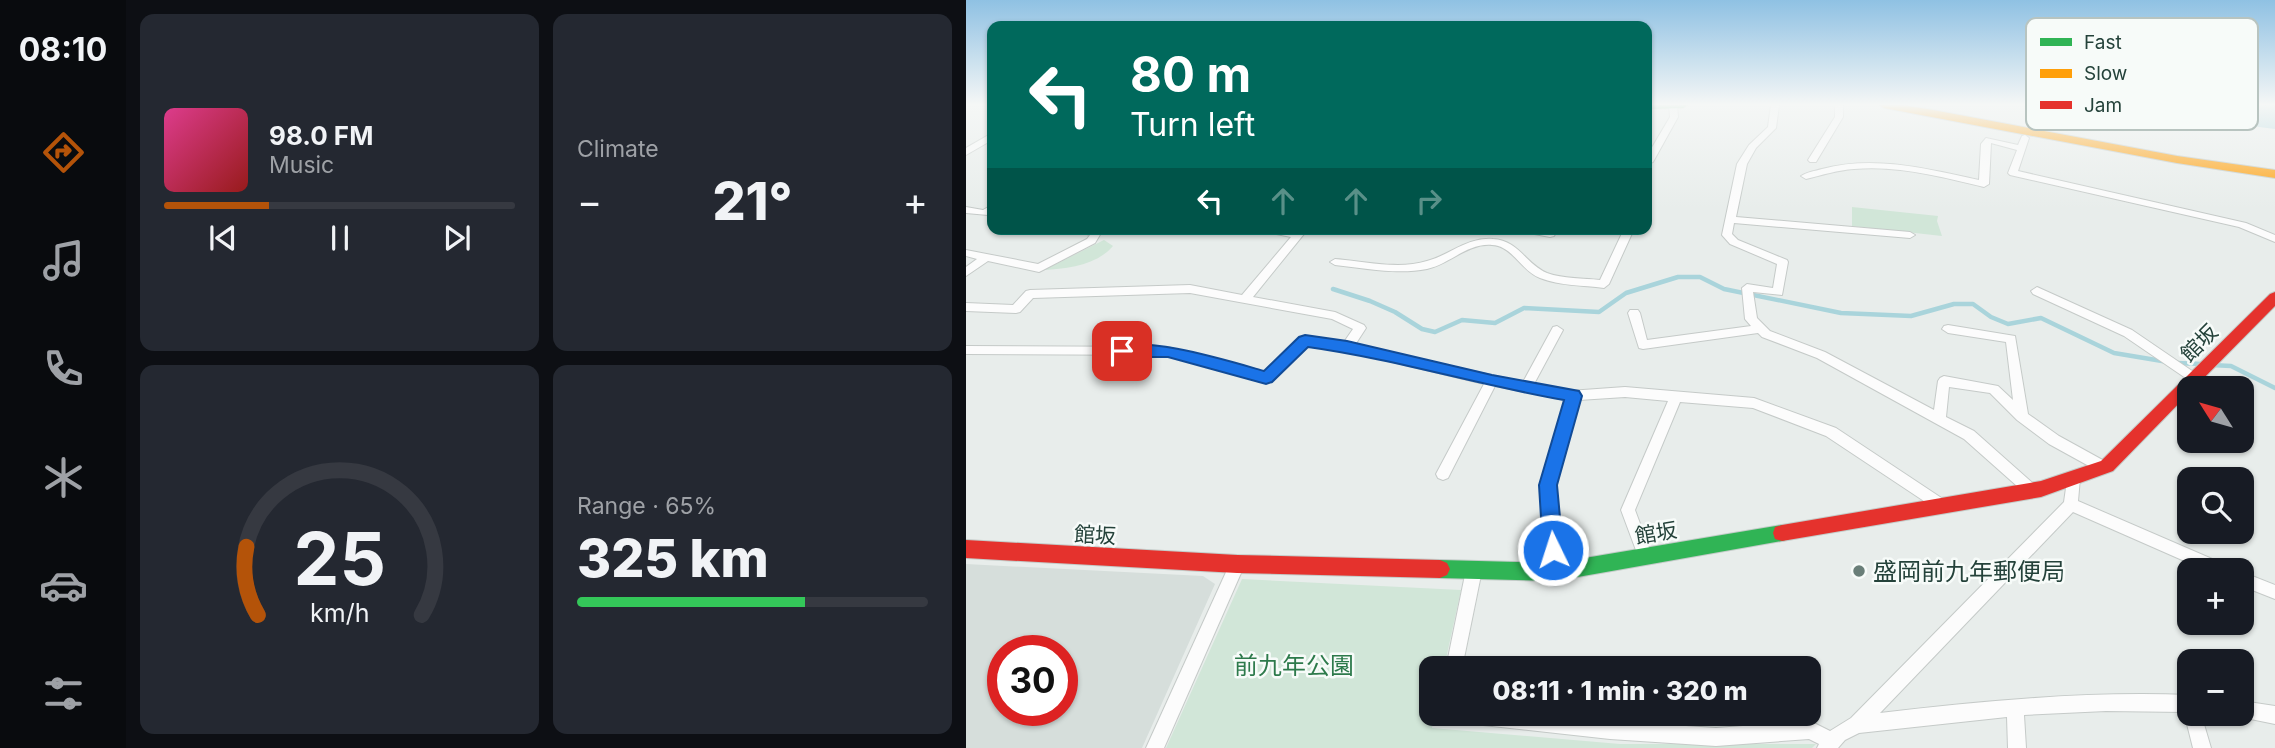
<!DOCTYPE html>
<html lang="en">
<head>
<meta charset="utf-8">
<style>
	body { margin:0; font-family:Inter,"Noto Sans JP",sans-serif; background:#242831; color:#f1f3f6; height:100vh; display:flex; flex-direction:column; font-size:26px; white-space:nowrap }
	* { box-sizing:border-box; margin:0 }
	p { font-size:23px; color:#9ea1a6 }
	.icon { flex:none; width:38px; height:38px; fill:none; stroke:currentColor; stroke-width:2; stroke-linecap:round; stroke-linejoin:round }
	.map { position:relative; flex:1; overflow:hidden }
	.panel { display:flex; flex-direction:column; gap:14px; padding:14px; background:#0d0f14; width:840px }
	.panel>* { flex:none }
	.guide { position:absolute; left:21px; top:21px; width:665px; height:214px; border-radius:14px; box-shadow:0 2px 5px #0004; background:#00695c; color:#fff; overflow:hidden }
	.needle { width:46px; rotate:307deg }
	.buttons { position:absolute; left:1211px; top:376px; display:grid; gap:14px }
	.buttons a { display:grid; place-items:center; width:77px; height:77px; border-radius:14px; background:#171b24; box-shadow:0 2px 5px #0004; font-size:35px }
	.speed { position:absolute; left:21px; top:635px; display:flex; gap:14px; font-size:35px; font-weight:700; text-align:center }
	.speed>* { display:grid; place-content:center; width:91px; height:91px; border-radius:50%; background:#171b24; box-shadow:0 2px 5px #0004; line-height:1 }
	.speed .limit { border:10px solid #d22; background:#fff; color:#111 }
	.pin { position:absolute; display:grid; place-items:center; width:60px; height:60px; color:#fff; margin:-30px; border-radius:14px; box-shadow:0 4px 10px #0006 }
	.me { position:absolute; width:77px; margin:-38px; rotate:356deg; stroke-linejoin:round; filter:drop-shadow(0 0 5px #0008) }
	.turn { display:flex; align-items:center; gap:24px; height:147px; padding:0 28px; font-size:32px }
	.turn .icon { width:91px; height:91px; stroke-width:2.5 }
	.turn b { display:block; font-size:49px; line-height:60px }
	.lanes { display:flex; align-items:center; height:66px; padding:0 28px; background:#0003; justify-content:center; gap:35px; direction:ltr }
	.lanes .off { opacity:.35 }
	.big { font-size:52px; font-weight:800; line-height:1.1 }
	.panel .tile { flex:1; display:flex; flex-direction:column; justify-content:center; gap:10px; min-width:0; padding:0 24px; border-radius:14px; background:#242831 }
	.panel .dial { align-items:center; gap:0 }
	.dial svg { height:182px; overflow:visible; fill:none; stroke:#363941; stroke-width:7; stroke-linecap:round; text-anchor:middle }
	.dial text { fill:#f1f3f6; stroke:none }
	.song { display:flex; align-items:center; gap:21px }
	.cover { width:84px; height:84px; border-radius:10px; background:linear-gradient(135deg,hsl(330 70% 55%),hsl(0 70% 35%)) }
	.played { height:7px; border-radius:4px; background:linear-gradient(90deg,#b45309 30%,#363941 30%) }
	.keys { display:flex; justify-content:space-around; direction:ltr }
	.heat { display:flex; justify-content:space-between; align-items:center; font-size:38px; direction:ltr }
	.charge { height:10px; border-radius:5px; background:linear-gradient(90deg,#34c759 65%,#363941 0) }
	.panel .tiles { flex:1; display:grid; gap:14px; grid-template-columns:repeat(2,1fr) }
	.trip { position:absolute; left:453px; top:656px; width:402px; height:70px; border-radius:14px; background:#171b24; box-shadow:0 2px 5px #0004; font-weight:800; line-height:70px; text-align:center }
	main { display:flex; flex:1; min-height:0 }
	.tab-bar { display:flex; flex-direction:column; width:126px; justify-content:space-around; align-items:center; background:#090b0e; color:#9ea1a6 }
	.tab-bar .icon { width:49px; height:49px }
	.tab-bar .current { color:#b45309 }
	.tab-bar b { font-size:32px; color:#f1f3f6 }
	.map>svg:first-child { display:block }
	.built { fill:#d6dedb; fill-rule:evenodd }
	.green { fill:#d1e6d8 }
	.water { fill:#a9d4db }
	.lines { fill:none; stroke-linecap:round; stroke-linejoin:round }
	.stream { stroke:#a9d4db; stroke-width:4.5 }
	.street-casing { stroke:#c5cac8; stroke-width:2 }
	.fast-casing { stroke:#c3cbc8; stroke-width:2 }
	.slow-casing { stroke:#c3cbc8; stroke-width:2 }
	.jam-casing { stroke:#c3cbc8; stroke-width:2 }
	.street { fill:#fcfcfc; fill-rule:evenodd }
	.fast { fill:#30b455; fill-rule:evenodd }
	.slow { fill:#ff9f0a; fill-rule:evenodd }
	.jam { fill:#e5322d; fill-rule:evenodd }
	.route { fill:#1a73e8; stroke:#114b97; stroke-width:2 }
	.poi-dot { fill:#697e78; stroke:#f7fbf9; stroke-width:2.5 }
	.labels { text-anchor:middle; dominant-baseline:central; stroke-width:5; stroke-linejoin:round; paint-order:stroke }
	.street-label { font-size:21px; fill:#24423a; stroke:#f7fbf9 }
	.near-poi-label { font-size:24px; fill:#24423a; stroke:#f7fbf9; text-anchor:start }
	.near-park-label { font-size:24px; fill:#2d7a4b; stroke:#f7fbf9 }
	.key { fill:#f7fbf9; stroke:#b8c4c0; stroke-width:2 }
	.key-label { font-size:19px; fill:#24423a }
</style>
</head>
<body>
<main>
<nav class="tab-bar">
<b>08:10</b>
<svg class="icon current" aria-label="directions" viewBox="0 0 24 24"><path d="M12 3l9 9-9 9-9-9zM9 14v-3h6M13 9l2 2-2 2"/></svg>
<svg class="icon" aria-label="music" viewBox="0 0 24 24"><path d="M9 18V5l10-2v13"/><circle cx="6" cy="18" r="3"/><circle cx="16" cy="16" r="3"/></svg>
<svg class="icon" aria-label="phone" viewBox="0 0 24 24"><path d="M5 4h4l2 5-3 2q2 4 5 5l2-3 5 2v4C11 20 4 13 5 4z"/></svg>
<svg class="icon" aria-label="climate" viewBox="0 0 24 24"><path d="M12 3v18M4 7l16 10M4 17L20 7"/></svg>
<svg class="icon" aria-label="car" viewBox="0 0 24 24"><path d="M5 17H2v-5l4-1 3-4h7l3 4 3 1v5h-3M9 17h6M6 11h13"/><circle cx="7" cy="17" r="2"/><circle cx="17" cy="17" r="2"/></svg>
<svg class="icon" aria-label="filters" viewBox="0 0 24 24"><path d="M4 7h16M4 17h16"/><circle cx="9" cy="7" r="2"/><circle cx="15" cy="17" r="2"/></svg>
</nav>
<section class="panel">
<div class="tiles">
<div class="tile">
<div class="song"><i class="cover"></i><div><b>98.0 FM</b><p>Music</p></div></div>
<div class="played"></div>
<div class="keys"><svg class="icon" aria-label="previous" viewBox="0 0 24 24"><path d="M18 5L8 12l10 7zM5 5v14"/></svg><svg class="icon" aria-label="pause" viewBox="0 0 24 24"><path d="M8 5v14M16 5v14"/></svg><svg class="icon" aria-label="next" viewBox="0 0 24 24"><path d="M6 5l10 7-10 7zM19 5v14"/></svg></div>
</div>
<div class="tile"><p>Climate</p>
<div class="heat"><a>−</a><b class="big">21°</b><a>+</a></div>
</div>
<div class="tile dial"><svg viewBox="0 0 100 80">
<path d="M14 69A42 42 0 1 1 86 69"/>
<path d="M14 69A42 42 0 0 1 9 39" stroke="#b45309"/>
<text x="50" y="56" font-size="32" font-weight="700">25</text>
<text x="50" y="72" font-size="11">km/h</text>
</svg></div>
<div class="tile"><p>Range · 65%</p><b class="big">325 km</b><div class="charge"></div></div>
</div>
</section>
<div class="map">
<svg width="1309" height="748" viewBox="0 0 1309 748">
	<rect width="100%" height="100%" fill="#e8edeb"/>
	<path class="built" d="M0 564 237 576 249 584 176 748H0ZM37 651H96V710H37Z"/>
	<g class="green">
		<polygon points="886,207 972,216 971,221 976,236 886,226"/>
		<path d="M138 240 147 246C131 265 101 269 78 270Z"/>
		<polygon points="276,579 495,590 478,668 466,668 466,714 469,714 466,728 654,744 850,744 846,748 200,748"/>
	</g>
	<polygon class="water" points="1117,105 1309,105 1309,129"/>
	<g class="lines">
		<g class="stream">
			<polyline points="367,289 404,301 429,312 456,329 469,332 496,320 529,323 558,308 633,312 660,293 712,277 734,277 758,289 875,313 945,316 988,304 1007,304 1025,317 1042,324 1075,318 1148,353 1202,362"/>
			<polyline points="1210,363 1236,364"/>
			<polyline points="1245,365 1265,366 1309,388"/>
		</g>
		<defs>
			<g id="street">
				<polygon points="703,105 711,105 712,117 687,162 681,164 681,156 704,117"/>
				<polygon points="805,105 813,105 810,128 790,148 781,164 770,217 944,232 949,235 944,238 768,223 766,234 772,240 821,260 822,262 816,295 787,292 791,318 804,331 859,352 968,410 972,381 974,378 978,376 1032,386 1047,400 1040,342 982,333 976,329 978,326 982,325 1049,336 1062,414 1093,436 1142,463 1144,467 1142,471 1137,473 1132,471 1083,444 1051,420 1024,393 983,387 980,417 1008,431 1070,486 1072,490 1070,494 1065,496 1060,494 998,439 851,358 796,337 792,333 677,349 673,348 662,313 664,310 672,310 674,313 681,340 785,326 779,319 776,288 781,284 807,288 811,264 764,244 756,235 771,164 783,145 802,127"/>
				<polygon points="869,105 877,105 877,117 850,162 844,162 842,160 869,117"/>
				<polygon points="26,133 26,140 0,155 0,148"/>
				<path d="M1059 135 1063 138 1052 171 1280 223 1309 235V242L1273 227 1044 175 1042 173 1051 150 1025 143 1023 184 1018 187C976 177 932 165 888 169 872 170 856 175 840 179L835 176C841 172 849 171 856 169 909 155 961 169 1013 180L1015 144 1020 138 1052 145 1056 136Z"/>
				<polygon points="26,205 26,212 22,215 0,213 0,207 17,210"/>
				<polygon points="104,229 127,229 135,233 129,243 77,270 73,272 22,261 0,276 0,267 11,259 0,256 0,250 72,264 121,239 124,235"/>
				<polygon points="295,229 330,231 331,229 342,229 287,297 369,312 398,325 400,328 389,345 557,382 587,327 591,326 597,330 568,384 603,391 659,387 788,398 870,428 980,501 982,505 980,509 975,511 970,509 860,436 787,408 714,402 669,510 686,556 684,561 679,563 674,561 655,510 702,401 659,397 613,400 589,485 597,572 594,577 589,579 584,577 581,572 575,485 600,400 529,386 482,478 477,480 472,478 470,474 518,384 381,351 341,346 304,381 300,383 202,355 0,354 0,346 202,347 298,373 335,338 339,337 378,342 387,329 366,319 224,293 67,298 54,312 50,313 0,311 0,303 47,305 60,291 64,290 224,285 276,295 325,237 300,232"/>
				<polygon points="553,229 592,229 588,236 584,237 558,232"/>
				<path d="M658 229H668L643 284 638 288C617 285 594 286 574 278 555 271 547 246 526 245 501 243 484 264 461 269 431 275 399 268 369 265L364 262 369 259C398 261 432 270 461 261 484 255 501 237 527 239 552 240 560 264 581 273 597 279 617 278 634 280Z"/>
				<polygon points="1071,287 1166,330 1232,375 1234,378 1232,381 1224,381 1158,336 1067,294 1065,291"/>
				<path d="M1107 472 1112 474 1114 478 1112 501 1260 565 1262 570H1239L1107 512 914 713C1017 701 1119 691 1223 695V714H1235L1245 748H1227L1218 712 1140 711 1058 715 1060 748H1042L1041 717 893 733 879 740 872 748H851L853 744 843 739 750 746 644 739 499 723 493 720 490 714H578L644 721 750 728 844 721 864 731 885 718 1098 502 1102 474Z"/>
				<polygon points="271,557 276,559 279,564 198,748 180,748 266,559"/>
				<polygon points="508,563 513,565 516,570 496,668 480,668 500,570 503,565"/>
				<polygon points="1276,572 1309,585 1309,599 1276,586"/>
				<polygon points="1276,701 1309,706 1309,724 1270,716 1269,714 1276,714"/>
			</g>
			<g id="fast">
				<polygon points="681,105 722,105 717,108 681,109"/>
				<polygon points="816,525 823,527 825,533 823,539 816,541 589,581 474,578 467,575 464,569 467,563 474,560 589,563"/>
			</g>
			<polygon id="slow" points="913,105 936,105 967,110 1211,156 1309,170 1309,178 1211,163 918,108"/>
			<g id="jam">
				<polygon points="1309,292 1309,306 1228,388 1223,388 1223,393 1147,471 1075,497 816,541 809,539 807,533 809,527 816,525 1075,481 1135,461 1304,294"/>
				<polygon points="0,540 271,555 474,560 481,563 484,569 481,575 474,578 271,573 0,558"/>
			</g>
		</defs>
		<use href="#street" class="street-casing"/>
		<use href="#fast" class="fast-casing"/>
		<use href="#slow" class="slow-casing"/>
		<use href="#jam" class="jam-casing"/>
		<use href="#street" class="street"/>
		<use href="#fast" class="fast"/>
		<use href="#slow" class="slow"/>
		<use href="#jam" class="jam"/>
	</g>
	<linearGradient id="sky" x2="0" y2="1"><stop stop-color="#8fc1e3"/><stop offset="0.5" stop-color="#f5f7f6"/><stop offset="1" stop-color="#f5f7f6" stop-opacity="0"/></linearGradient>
	<rect width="1309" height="209" fill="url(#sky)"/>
	<path class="route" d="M339 335 381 341 526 375 613 391 616 396 591 485 597 550 594 556 587 559 580 556 577 550 573 485 598 400C512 385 428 359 342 347L306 382 300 384 202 357H156L148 351C164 330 273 364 298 371L333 337Z"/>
	<circle class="poi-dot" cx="893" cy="571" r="7"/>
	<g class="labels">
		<g class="street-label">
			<text transform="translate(1233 343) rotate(-45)">館坂</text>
			<text transform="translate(690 533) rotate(-10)">館坂</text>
			<text transform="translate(129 535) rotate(3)">館坂</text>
		</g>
		<g class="near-poi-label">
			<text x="907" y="571">盛岡前九年郵便局</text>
		</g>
		<g class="near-park-label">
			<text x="328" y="665">前九年公園</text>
		</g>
	</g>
	<rect x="1060" y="18" width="232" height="112" rx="10" class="key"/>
	<rect x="1074" y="38" width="32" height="8" fill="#30b455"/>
	<rect x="1074" y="69" width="32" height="9" fill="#ff9f0a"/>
	<rect x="1074" y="101" width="32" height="8" fill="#e5322d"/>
	<g class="key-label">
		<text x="1118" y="49">Fast</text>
		<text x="1118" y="80">Slow</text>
		<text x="1118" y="112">Jam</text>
	</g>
</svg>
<div class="buttons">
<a><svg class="needle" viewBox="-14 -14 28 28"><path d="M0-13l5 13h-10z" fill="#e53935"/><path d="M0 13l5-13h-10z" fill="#9ea1a6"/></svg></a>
<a><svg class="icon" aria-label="search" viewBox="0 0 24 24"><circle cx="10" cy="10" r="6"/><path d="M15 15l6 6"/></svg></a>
<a>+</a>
<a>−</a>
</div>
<div class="speed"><div class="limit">30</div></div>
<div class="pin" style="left:156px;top:351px;background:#d93025"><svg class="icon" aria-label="arrive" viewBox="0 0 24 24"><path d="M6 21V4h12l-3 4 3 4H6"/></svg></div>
<svg class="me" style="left:587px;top:550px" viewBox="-20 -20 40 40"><circle r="17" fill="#1a73e8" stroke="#fff" stroke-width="3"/><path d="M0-11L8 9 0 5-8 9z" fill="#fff"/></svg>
<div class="trip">08:11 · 1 min · 320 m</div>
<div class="guide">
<div class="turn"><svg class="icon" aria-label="left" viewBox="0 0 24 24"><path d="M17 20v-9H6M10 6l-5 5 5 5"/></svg><div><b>80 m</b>Turn left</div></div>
<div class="lanes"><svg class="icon" aria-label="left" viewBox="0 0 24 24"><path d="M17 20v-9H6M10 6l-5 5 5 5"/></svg><svg class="icon off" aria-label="ahead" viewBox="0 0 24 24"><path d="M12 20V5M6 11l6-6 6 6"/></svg><svg class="icon off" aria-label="ahead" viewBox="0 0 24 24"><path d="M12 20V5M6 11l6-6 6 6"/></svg><svg class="icon off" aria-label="right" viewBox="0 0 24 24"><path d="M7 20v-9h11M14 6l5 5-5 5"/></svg></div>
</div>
</div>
</main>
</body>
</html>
